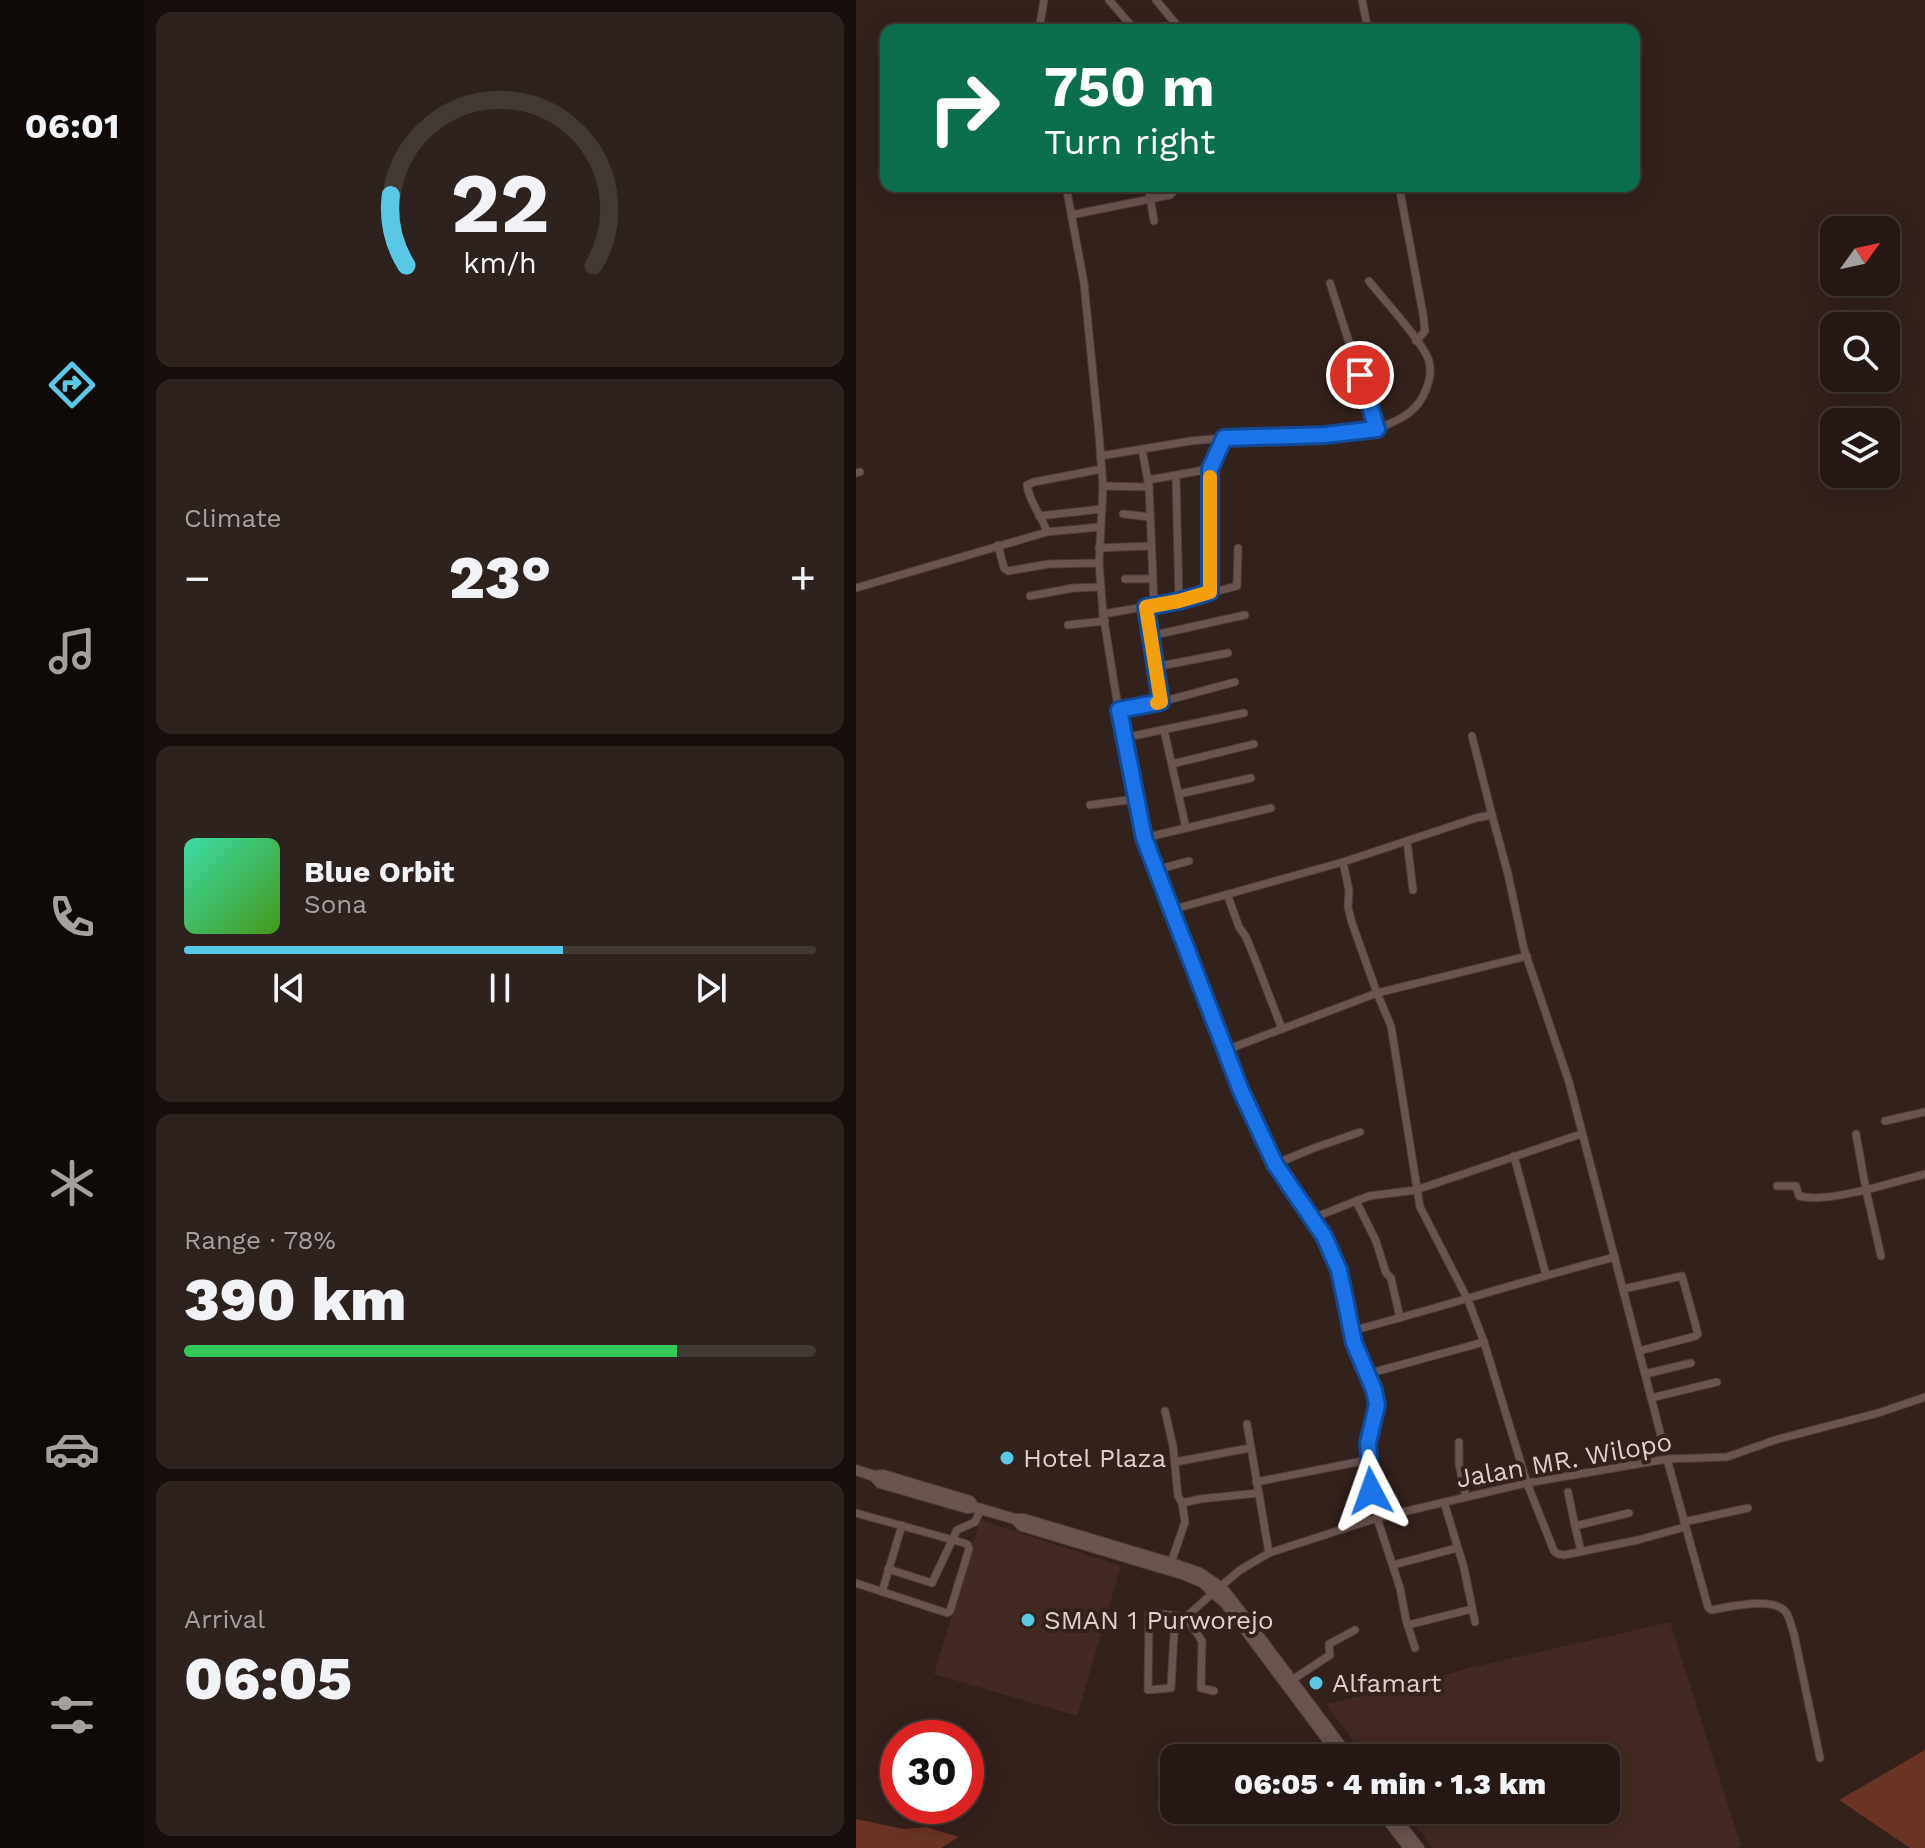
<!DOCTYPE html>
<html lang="en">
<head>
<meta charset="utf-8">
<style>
	body { margin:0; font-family:"Work Sans",sans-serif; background:#2e221e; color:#f1f3f6; height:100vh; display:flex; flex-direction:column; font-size:30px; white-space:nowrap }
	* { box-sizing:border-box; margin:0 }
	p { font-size:26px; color:#a4a0a0 }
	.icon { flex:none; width:44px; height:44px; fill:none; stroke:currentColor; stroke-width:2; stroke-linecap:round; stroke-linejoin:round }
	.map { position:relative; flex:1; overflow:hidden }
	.details { display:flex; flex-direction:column; gap:12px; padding:12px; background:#150e0c; width:712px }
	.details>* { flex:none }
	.top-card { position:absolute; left:24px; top:24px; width:760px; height:168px; border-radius:16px; box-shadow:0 4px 20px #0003,0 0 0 2px #423834; background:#0b6e4f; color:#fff; overflow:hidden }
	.needle { width:52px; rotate:57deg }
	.buttons { position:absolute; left:964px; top:216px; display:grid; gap:16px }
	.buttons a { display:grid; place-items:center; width:80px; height:80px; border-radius:16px; background:#261915; box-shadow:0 4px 20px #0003,0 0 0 2px #423834; font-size:40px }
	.speed { position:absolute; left:24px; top:1720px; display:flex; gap:16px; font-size:40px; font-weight:700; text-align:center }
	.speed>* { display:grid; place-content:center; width:104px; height:104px; border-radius:50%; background:#261915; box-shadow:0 4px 20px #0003,0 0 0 2px #423834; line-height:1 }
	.speed .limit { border:12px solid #d22; background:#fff; color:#111 }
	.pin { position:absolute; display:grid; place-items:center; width:68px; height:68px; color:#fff; margin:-34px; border:4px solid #fff; border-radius:50%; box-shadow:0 2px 8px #0007 }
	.me { position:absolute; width:88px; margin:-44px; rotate:356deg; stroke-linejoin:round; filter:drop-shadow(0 0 6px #0008) }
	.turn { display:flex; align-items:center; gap:28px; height:168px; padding:0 32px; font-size:36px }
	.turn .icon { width:104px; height:104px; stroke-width:2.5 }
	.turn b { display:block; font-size:56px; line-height:68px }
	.big { font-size:60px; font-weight:800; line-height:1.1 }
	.details .card { flex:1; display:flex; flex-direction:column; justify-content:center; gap:12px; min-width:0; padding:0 28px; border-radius:16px; background:#2e221e }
	.details .dial { align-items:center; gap:0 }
	.dial svg { height:208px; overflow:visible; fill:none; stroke:#423834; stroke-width:7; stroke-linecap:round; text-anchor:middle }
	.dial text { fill:#f1f3f6; stroke:none }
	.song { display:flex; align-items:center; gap:24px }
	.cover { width:96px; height:96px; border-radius:12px; background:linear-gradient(135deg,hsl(160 70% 55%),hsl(100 70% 35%)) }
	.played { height:8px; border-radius:4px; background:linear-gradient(90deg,#59c8e5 60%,#423834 60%) }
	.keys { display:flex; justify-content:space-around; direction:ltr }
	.heat { display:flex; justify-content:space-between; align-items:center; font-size:44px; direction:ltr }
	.charge { height:12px; border-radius:6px; background:linear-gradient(90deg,#34c759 78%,#423834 0) }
	.trip { position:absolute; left:304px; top:1744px; width:460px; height:80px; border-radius:16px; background:#261915; box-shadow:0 4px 20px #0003,0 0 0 2px #423834; font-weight:800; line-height:80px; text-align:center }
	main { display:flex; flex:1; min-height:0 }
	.tabs { display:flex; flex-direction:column; width:144px; justify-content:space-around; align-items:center; background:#0f0a08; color:#a4a0a0 }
	.tabs .icon { width:56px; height:56px }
	.tabs .on { color:#59c8e5 }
	.tabs b { font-size:36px; color:#f1f3f6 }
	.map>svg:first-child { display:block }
	.built { fill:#422923 }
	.green { fill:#6a3326 }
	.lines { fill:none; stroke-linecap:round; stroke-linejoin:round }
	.minor-casing { stroke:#4c3d3a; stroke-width:9 }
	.secondary-casing { stroke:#4c3d3a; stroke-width:12 }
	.minor { stroke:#6a544f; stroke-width:7 }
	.secondary { stroke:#6a544f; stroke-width:10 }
	.route-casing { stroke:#114b97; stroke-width:20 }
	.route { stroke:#1a73e8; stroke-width:14 }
	.slow { stroke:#f59e0b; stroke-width:14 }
	.poi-dot { fill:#59c8e5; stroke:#33211c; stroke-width:3 }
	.labels { text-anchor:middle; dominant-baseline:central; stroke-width:8; stroke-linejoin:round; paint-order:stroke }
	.poi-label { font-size:26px; fill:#dccfcc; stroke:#33211c; text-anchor:start }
	.street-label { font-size:26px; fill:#dccfcc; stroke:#33211c }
</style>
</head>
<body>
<main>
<nav class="tabs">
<b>06:01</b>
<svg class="icon on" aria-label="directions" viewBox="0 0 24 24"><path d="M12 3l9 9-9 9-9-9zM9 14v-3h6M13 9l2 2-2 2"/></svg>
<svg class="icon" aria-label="music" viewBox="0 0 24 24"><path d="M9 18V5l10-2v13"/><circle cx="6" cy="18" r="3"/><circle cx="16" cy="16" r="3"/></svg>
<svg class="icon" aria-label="phone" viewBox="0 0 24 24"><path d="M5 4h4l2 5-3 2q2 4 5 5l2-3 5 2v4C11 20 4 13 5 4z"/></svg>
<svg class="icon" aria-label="climate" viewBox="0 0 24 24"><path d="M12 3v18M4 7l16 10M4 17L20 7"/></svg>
<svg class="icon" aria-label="car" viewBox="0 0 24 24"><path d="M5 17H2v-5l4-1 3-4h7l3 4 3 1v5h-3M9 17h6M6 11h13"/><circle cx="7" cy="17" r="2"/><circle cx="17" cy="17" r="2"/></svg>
<svg class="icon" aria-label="filters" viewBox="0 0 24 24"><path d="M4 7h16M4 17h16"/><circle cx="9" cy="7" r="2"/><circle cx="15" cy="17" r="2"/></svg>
</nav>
<section class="details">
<div class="card dial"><svg viewBox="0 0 100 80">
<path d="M14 69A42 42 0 1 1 86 69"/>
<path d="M14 69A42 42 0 0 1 8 42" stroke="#59c8e5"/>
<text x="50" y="56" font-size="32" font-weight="700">22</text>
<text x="50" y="72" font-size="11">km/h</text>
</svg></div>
<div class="card"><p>Climate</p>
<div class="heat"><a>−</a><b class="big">23°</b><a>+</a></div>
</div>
<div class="card">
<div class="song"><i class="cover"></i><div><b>Blue Orbit</b><p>Sona</p></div></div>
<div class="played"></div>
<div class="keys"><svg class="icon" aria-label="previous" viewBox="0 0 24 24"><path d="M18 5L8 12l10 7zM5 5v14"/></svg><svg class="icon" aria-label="pause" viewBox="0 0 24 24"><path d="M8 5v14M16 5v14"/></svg><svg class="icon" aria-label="next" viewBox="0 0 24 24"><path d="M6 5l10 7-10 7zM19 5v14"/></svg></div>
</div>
<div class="card"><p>Range · 78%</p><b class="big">390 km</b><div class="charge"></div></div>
<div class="card"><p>Arrival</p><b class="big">06:05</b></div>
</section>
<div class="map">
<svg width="1069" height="1848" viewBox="0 0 1069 1848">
	<rect width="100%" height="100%" fill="#33211c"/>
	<g class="built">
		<polygon points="124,1520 265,1566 221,1716 78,1674"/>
		<polygon points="814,1622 885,1846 880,1848 577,1848 548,1810 750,1810 750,1758 510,1758 470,1704 551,1686 613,1668"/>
	</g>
	<g class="green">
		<polygon points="1069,1750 1069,1848 1054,1848 983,1800"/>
		<polygon points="0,1819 48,1829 70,1827 103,1837 85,1848 0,1848"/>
	</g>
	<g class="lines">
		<defs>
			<g id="minor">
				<polyline points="253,0 279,30"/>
				<polyline points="300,0 325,30"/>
				<polyline points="506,0 512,30"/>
				<polyline points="183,30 188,0"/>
				<polyline points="210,186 228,283 243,435 247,486 243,563 247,614 267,738 288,838 385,1091 407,1140 419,1164 468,1236 483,1270 498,1343 518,1390 521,1405 512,1443 515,1491 521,1518 544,1588 550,1620 559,1648"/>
				<polyline points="292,186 298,221"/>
				<polyline points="543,186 567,314 569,331 560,341"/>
				<polyline points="215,215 314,195 323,186"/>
				<path d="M513 281C527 299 567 342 573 361 578 378 567 402 554 412 545 420 532 424 521 429"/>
				<polyline points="286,449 293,487 298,605"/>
				<polyline points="244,456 335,441 368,438 469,435 521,429 474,283"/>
				<polyline points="0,473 4,472"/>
				<polyline points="320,476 323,601"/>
				<polyline points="292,480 354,469"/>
				<polyline points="247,486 293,487"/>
				<polyline points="267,514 294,517"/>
				<polyline points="183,516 246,509"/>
				<path d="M191 532C186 516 173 502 171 485L178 482 246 469"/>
				<polyline points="142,545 148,568 152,571 193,564 243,563"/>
				<polyline points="243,548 295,546"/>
				<polyline points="269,579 296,579"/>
				<polyline points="0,588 191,532 244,527"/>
				<polyline points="354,592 354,469 368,438"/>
				<polyline points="174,596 217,588 245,587"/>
				<polyline points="290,607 305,702"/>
				<polyline points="247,614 323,601 381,586 382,548"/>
				<polyline points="212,625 249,621"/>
				<polyline points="294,636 389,615"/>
				<polyline points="299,667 372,653"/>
				<polyline points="263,710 305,702 379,682"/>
				<polyline points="308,730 330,828"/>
				<polyline points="616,736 636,815"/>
				<polyline points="267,738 388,713"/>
				<polyline points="316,764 398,744"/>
				<polyline points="323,794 395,778"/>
				<polyline points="234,805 279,799"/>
				<polyline points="288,838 415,808"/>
				<polyline points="551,841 557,890"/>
				<polyline points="487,862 493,890 492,907 496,923 521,993 535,1026 564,1207 612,1300 628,1342 671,1483 698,1551 702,1554 708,1555 782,1540 829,1527"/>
				<polyline points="300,870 333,861"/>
				<polyline points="371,894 383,927 390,937 401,964 426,1029"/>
				<path d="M315 910 487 862 620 818 636 815 652 874 668 949 713 1082 811 1459 852 1607 855 1610C874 1607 913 1597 928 1610 934 1615 935 1627 938 1634L964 1758"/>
				<polyline points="370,1050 521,993 671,956"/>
				<polyline points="1029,1121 1069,1112"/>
				<polyline points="1000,1134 1010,1190 1069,1174"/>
				<polyline points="658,1156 690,1275"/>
				<polyline points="419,1164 458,1148 504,1132"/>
				<path d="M921 1186H940L943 1196C964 1201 989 1194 1010 1190L1025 1256"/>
				<polyline points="500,1201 520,1241 530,1273 535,1278 544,1318"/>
				<polyline points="457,1218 513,1196 560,1190 725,1134"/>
				<polyline points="767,1289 826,1276 842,1334 840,1336 783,1351"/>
				<path d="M495 1331C583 1308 670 1280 759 1257"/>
				<polyline points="511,1374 628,1342"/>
				<polyline points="789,1374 835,1363"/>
				<polyline points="795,1398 861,1382"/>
				<polyline points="309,1411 317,1446 322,1496 326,1503 329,1522 315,1563"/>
				<polyline points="391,1424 413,1553"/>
				<polyline points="603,1442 603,1464 610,1497"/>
				<polyline points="319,1462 394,1448"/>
				<polyline points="400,1482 512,1460"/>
				<polyline points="712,1492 719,1526 773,1513"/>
				<polyline points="588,1502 608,1568 619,1622"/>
				<polyline points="326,1503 344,1499 403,1493"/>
				<polyline points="0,1513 108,1543 112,1545 113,1549 94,1611 91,1613 0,1583"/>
				<polyline points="828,1522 892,1508"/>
				<polyline points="719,1526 725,1551"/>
				<polyline points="537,1565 601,1548"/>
				<polyline points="32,1569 76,1583 101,1530 119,1522 125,1509"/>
				<polyline points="364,1587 384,1570 413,1553 521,1518 671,1483 811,1459 871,1457 919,1440 1022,1413 1069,1397"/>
				<polyline points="26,1592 46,1525"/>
				<polyline points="319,1616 315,1688 292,1690 293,1614 296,1613 330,1617 358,1592"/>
				<polyline points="330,1617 346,1641 345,1688 358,1691"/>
				<polyline points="552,1625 616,1609"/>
				<polyline points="436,1680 474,1655 473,1644 499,1630"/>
			</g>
			<g id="secondary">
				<polyline points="0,1470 18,1476 27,1475 114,1501 118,1507"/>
				<polyline points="18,1476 24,1483 111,1508 118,1507 159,1519 168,1519 315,1563 344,1573 367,1589 375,1599 494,1758"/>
				<polyline points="159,1519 166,1526 326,1574 346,1582 370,1604 485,1758"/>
				<polyline points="524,1810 553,1848"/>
				<polyline points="533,1810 563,1848"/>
			</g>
		</defs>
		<use href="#minor" class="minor-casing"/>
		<use href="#secondary" class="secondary-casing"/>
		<use href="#minor" class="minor"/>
		<use href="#secondary" class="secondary"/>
	</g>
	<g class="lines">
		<defs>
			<polyline id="route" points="504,375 521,429 469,435 368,438 354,469 354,592 323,601 290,607 305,702 263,710 288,838 385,1091 419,1164 468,1236 483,1270 498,1343 518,1390 521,1405 512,1443 515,1491"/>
		</defs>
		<use href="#route" class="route-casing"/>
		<use href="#route" class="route"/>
		<polyline class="slow" points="301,703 305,702 290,607 323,601 354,592 354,477"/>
	</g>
	<g class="poi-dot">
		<circle cx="151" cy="1458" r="8"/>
		<circle cx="172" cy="1620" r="8"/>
		<circle cx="460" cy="1683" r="8"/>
	</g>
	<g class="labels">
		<g class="poi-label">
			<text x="167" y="1458">Hotel Plaza</text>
			<text x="188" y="1620">SMAN 1 Purworejo</text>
			<text x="476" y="1683">Alfamart</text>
		</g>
		<g class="street-label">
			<text transform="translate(708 1460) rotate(-10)">Jalan MR. Wilopo</text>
		</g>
	</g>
</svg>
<div class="buttons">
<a><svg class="needle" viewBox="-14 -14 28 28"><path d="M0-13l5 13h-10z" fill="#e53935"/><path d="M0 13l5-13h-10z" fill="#a4a0a0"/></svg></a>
<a><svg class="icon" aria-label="search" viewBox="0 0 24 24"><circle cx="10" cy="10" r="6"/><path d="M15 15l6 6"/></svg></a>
<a><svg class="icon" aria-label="layers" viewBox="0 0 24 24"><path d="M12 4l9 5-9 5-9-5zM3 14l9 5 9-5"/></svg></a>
</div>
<div class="speed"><div class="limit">30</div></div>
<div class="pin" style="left:504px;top:375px;background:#d93025"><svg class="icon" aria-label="arrive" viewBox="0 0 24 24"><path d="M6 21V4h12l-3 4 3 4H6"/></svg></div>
<svg class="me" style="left:515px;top:1491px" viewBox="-20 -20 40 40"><path d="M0-17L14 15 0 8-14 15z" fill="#1a73e8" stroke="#fff" stroke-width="4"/></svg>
<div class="trip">06:05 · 4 min · 1.3 km</div>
<div class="top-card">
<div class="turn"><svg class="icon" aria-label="right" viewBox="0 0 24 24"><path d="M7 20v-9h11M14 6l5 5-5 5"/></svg><div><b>750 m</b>Turn right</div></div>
</div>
</div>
</main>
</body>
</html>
